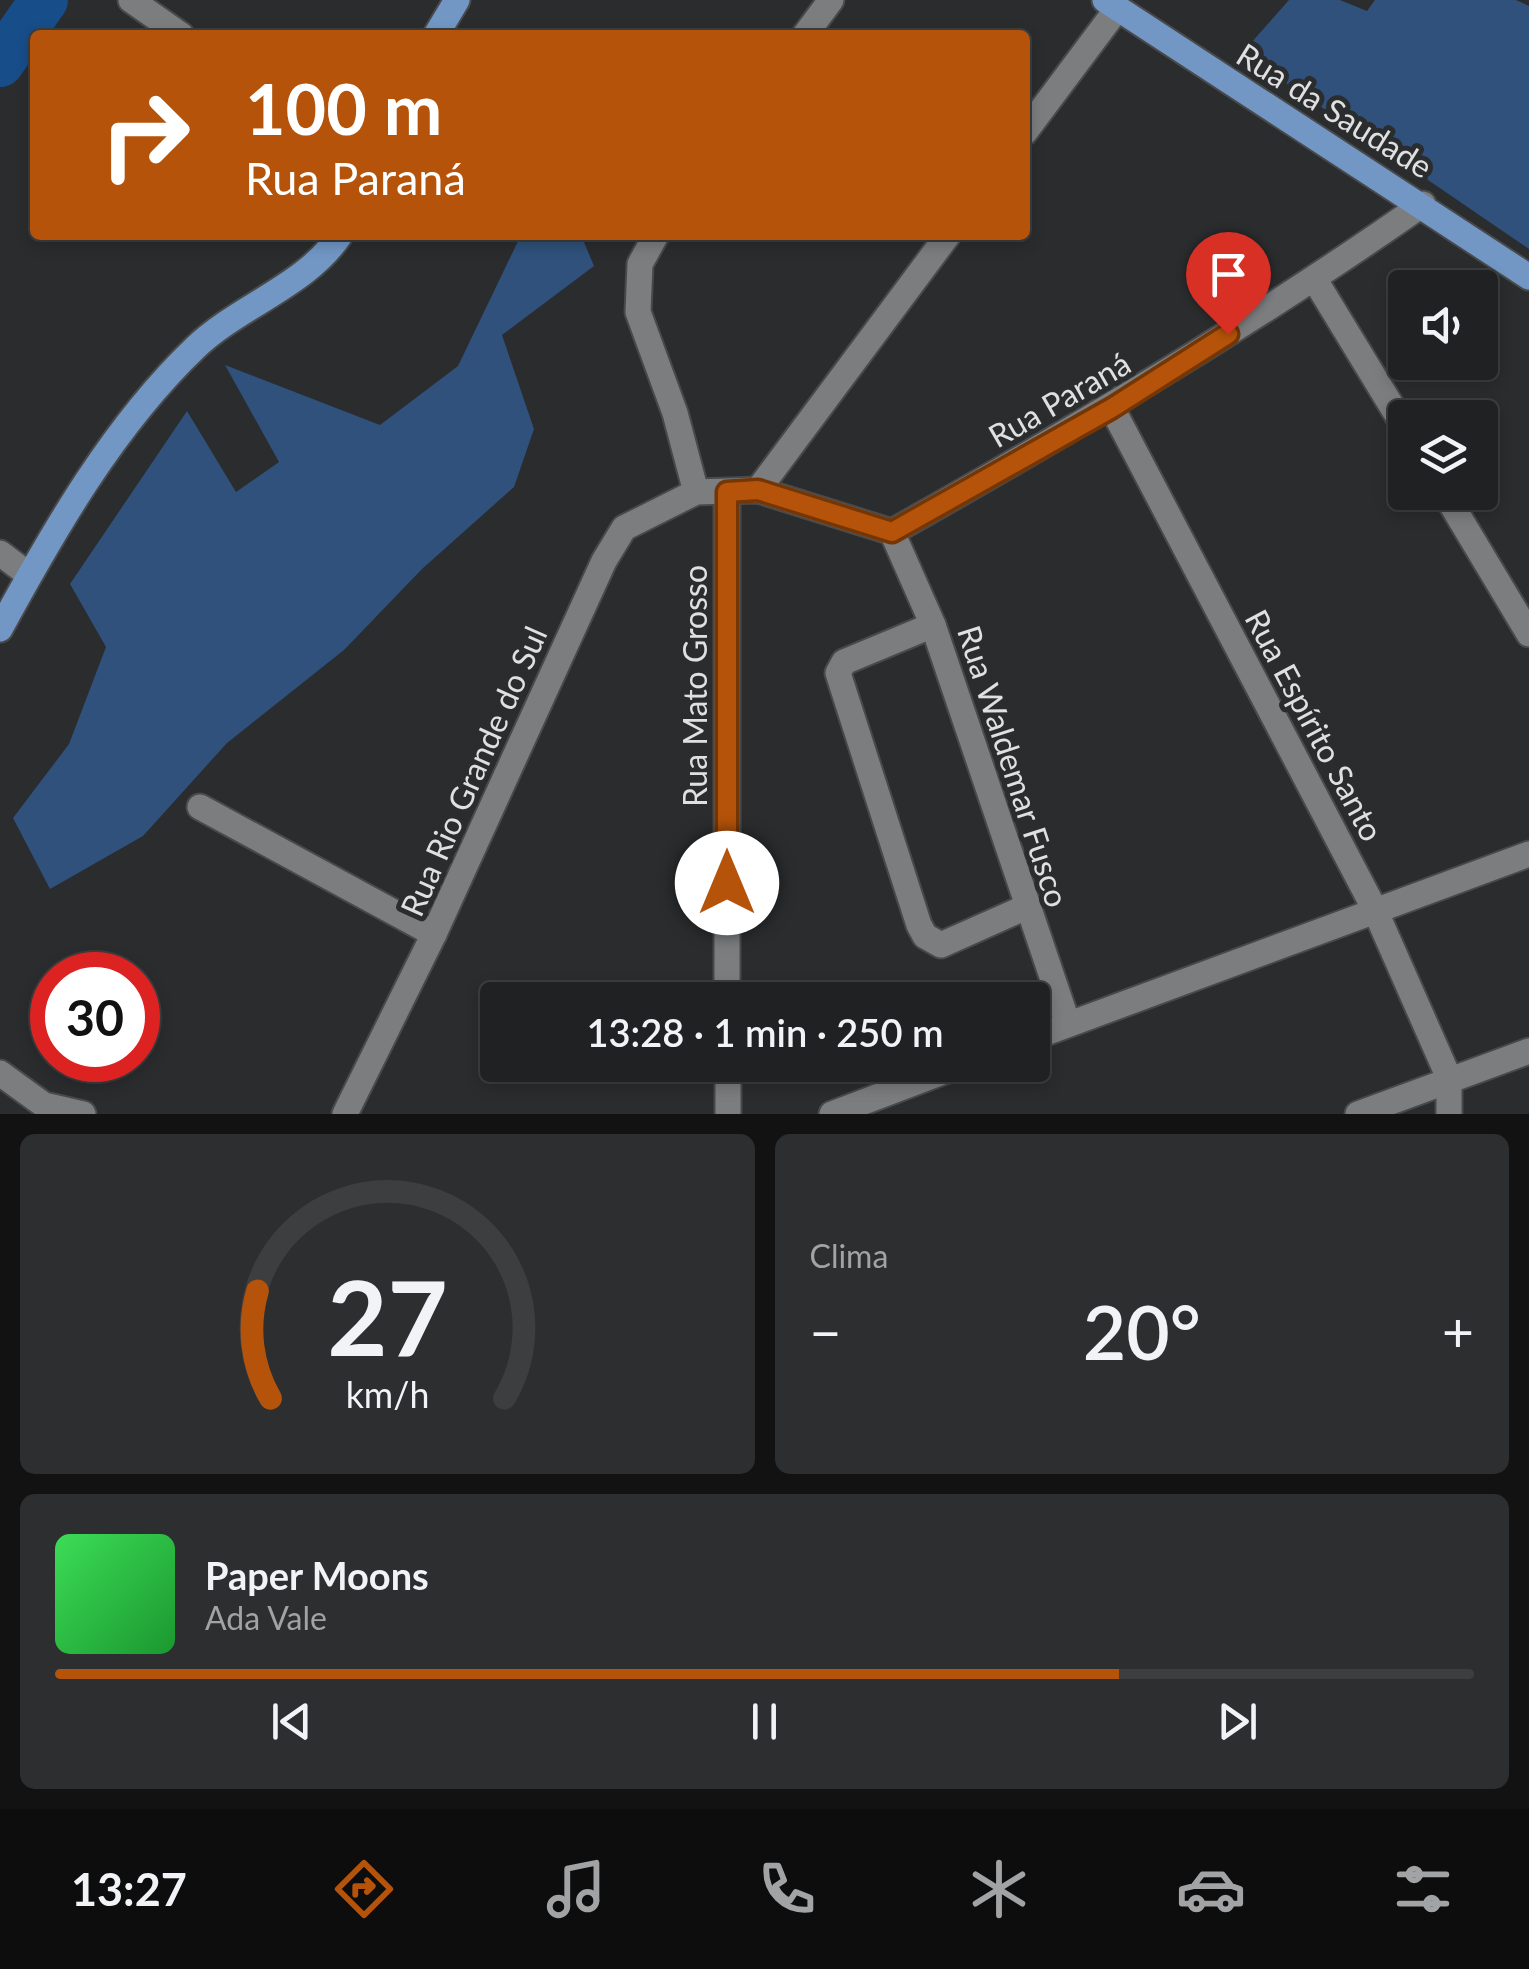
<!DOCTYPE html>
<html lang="pt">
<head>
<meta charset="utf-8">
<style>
	body { margin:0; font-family:Lato,sans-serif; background:#2d2e2f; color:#f1f3f6; height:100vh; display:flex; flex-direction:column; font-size:38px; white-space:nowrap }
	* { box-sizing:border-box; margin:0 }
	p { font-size:32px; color:#a2a3a5 }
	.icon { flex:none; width:55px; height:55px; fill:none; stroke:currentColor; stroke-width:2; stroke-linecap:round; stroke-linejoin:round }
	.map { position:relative; height:1114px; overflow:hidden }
	.sheet { display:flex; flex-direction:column; gap:20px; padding:20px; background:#121213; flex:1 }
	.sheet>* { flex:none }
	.hud { position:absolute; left:30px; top:30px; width:1000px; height:210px; border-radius:10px; box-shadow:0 5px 15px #0003,0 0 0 2px #3d3e40; background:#b45309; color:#fff; overflow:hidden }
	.buttons { position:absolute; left:1388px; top:270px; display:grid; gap:20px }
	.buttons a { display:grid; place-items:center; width:110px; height:110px; border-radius:10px; background:#202122; box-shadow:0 5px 15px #0003,0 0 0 2px #3d3e40; font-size:50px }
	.speed { position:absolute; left:30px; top:952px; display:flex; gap:20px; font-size:50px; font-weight:700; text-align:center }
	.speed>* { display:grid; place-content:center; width:130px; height:130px; border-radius:50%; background:#202122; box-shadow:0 5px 15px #0003,0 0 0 2px #3d3e40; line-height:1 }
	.speed .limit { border:15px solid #d22; background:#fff; color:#111 }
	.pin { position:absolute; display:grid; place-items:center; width:85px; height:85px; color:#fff; margin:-102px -42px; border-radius:50% 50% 50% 0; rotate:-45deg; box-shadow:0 0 10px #0007 }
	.pin .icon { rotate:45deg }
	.me { position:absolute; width:110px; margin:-55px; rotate:0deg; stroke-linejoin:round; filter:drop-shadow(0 0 8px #0008) }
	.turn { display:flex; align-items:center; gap:35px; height:210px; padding:0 50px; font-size:45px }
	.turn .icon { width:130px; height:130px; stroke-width:2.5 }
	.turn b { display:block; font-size:70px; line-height:85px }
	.big { font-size:75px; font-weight:600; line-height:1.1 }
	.sheet .tile { flex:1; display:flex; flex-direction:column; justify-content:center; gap:15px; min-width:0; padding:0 35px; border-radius:15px; background:#2d2e2f }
	.sheet .dial { align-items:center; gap:0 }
	.dial svg { height:260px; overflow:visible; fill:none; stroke:#3d3e40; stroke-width:7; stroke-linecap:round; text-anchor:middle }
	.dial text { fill:#f1f3f6; stroke:none }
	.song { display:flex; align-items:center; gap:30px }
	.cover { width:120px; height:120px; border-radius:15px; background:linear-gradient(135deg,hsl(130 70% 55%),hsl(130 70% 35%)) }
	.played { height:10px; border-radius:5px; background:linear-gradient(90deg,#b45309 75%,#3d3e40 75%) }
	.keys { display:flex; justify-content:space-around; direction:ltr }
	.heat { display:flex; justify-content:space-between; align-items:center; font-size:55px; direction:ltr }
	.sheet .tiles { flex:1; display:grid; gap:20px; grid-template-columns:1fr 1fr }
	.tile:last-child { grid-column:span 2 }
	.trip { position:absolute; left:480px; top:982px; width:570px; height:100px; border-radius:10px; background:#202122; box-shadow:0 5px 15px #0003,0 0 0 2px #3d3e40; font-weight:600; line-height:100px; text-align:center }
	.dock { display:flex; height:160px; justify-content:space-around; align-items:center; background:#0d0d0e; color:#a2a3a5 }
	.dock .icon { width:70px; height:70px }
	.dock .selected { color:#b45309 }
	.dock b { font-size:45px; color:#f1f3f6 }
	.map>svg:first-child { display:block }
	.green { fill:#2f517b }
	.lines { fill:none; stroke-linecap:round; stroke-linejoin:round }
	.river { stroke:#174d89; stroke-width:48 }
	.minor-casing { stroke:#48494b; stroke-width:29 }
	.major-casing { stroke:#48494b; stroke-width:29 }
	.minor { stroke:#7b7d7f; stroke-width:25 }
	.major { stroke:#7297c5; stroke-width:25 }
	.route-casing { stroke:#753606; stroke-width:25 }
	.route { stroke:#b45309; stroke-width:18 }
	.labels { text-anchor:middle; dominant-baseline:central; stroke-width:10; stroke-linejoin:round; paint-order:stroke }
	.street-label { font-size:32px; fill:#dfe0e1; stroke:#2a2c2e }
</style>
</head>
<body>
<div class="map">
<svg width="1529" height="1114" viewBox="0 0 1529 1114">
	<rect width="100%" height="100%" fill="#2a2c2e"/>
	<g class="green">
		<polygon points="1289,0 1340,0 1367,11 1375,0 1516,0 1529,6 1529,249 1242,53"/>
		<polygon points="521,235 581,235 594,266 502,335 534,429 514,487 422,569 344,650 227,743 143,836 50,889 13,818 69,744 106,647 70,584 187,411 236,492 279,462 225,365 380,425 458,366"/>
	</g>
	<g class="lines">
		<polyline class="river" points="0,63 44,0"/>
		<defs>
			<g id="minor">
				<polyline points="131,0 181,35"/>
				<polyline points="805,35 831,0"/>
				<polyline points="1025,132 1117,9"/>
				<polyline points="656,235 640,264 638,312 675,413 696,492"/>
				<polyline points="1315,280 1405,428"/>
				<polyline points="1112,408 1375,910 1449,1078 1449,1114"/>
				<polyline points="758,490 948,235"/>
				<polyline points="727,492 727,1000"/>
				<polyline points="1444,492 1529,634"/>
				<polyline points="892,532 933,625 1068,1024"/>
				<polyline points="0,553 29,575"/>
				<polyline points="933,625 844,662 838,673 919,925 925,936 941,945 1026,907"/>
				<polyline points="200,807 434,934"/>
				<polyline points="1032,1038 1529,854"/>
				<polyline points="728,1065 728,1114"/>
				<polyline points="0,1073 44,1105 83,1114"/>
				<path d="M345 1114 434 934 604 561 624 528 696 492 758 490 892 532C1074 429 1252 324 1423 204"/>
				<polyline points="832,1114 961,1065"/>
				<polyline points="1358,1114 1529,1051"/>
			</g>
			<g id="major">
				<polyline points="1105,0 1529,277"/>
				<polyline points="436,35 457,0"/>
				<path d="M0 629C54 530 114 425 196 347 239 306 307 285 340 235"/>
			</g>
		</defs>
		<use href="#minor" class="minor-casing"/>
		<use href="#major" class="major-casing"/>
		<use href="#minor" class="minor"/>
		<use href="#major" class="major"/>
	</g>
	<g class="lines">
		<defs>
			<polyline id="route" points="727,883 727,492 758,490 892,532 1112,408 1228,334"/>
		</defs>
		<use href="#route" class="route-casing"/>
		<use href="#route" class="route"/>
	</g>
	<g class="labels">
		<g class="street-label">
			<text transform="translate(1335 110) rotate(32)">Rua da Saudade</text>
			<text transform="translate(1059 399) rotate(-30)">Rua Paraná</text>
			<text transform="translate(694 686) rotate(-90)">Rua Mato Grosso</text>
			<text transform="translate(1315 725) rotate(62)">Rua Espírito Santo</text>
			<text transform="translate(1014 766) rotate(72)">Rua Waldemar Fusco</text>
			<text transform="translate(473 771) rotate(-66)">Rua Rio Grande do Sul</text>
		</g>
	</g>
</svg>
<div class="buttons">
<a><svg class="icon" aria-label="sound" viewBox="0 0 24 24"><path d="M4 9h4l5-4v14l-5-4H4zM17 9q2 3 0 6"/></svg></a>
<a><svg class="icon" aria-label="layers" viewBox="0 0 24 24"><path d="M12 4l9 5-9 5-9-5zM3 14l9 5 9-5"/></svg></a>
</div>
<div class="speed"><div class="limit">30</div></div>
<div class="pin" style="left:1228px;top:334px;background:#d93025"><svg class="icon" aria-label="arrive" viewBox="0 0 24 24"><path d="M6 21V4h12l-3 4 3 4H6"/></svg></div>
<svg class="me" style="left:727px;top:883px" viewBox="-20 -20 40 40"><circle r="19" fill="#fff"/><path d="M0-13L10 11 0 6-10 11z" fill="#b45309"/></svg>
<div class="trip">13:28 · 1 min · 250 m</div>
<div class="hud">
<div class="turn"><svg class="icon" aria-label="right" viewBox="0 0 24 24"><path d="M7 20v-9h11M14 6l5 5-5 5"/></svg><div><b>100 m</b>Rua Paraná</div></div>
</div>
</div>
<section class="sheet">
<div class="tiles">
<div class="tile dial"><svg viewBox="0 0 100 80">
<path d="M14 69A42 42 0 1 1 86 69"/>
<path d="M14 69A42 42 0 0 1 10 36" stroke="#b45309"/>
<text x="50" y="56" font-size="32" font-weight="700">27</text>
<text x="50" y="72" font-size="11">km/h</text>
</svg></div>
<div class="tile"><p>Clima</p>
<div class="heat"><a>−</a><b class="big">20°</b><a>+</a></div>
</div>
<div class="tile">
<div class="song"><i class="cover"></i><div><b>Paper Moons</b><p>Ada Vale</p></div></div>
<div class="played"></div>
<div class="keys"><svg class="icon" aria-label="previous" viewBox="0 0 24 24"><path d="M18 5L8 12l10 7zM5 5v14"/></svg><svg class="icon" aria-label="pause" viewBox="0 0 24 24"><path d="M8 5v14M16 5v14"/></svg><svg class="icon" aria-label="next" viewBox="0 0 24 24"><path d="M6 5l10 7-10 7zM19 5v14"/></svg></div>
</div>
</div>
</section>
<nav class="dock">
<b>13:27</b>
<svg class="icon selected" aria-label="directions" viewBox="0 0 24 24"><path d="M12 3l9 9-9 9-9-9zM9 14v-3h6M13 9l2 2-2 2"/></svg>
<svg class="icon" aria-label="music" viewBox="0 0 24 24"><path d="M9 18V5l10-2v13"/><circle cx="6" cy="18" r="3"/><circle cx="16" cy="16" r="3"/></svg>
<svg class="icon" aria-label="phone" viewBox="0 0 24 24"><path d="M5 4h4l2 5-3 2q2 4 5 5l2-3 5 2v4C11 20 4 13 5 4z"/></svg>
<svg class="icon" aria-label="climate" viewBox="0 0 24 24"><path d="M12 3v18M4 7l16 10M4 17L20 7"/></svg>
<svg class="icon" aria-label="car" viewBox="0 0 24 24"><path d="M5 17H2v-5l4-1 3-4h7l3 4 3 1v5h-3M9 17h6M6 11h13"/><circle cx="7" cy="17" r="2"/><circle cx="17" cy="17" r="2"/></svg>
<svg class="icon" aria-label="filters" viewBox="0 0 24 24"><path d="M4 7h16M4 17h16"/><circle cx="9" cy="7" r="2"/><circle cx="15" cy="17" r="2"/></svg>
</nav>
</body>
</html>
